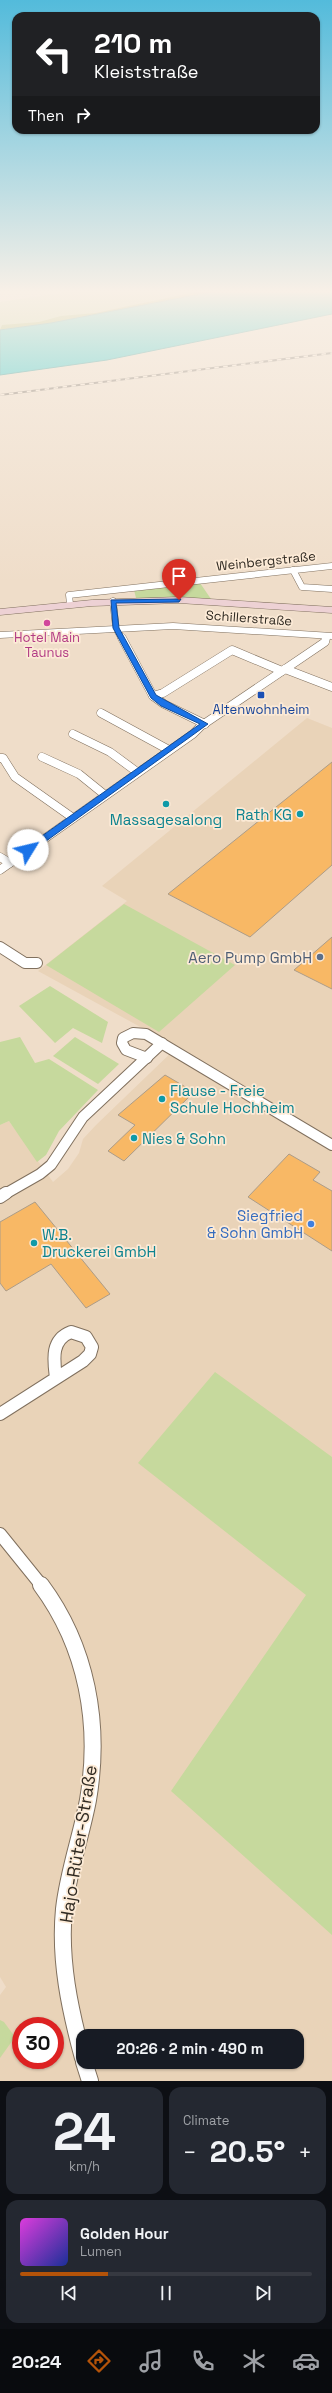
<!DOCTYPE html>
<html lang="en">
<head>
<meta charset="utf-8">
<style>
	body { margin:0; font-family:"Space Grotesk",sans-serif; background:#242831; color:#f1f3f6; height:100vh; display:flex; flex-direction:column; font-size:15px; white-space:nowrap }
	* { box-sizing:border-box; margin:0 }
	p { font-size:13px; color:#9ea1a6 }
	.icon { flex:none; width:22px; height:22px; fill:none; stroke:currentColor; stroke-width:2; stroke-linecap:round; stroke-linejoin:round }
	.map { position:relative; height:2081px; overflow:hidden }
	.panel { display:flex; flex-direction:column; gap:6px; padding:6px; background:#0d0f14; flex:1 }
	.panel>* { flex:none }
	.guide { position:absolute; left:12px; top:12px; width:308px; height:122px; border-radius:12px; box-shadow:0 1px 3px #0004; background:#202124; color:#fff; overflow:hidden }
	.speed { position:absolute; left:12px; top:2017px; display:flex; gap:8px; font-size:20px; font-weight:700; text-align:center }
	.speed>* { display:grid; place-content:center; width:52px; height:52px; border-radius:50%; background:#171b24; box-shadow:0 1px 3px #0004; line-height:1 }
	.speed .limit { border:6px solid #d22; background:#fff; color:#111 }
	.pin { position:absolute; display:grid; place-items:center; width:34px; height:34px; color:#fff; margin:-41px -17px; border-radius:50% 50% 50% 0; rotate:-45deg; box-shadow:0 0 4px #0007 }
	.pin .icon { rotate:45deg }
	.me { position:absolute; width:44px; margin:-22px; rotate:54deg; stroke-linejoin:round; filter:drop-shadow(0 0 3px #0008) }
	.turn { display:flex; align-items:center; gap:14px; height:84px; padding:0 16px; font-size:18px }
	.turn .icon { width:52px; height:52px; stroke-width:2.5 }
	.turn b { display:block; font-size:28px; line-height:34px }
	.then { display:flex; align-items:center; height:38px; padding:0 16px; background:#0003; gap:8px; font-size:15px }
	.big { font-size:30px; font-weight:700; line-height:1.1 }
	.panel .widget { flex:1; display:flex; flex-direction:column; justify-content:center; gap:6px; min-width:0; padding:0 14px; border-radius:12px; background:#242831 }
	.panel .dial { align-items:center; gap:0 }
	.dial b { font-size:52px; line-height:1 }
	.song { display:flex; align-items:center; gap:12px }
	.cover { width:48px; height:48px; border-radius:6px; background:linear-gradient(135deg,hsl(300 70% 55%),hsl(230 70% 35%)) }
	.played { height:4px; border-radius:2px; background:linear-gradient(90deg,#b45309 30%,#363941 30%) }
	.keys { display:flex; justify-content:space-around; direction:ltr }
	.heat { display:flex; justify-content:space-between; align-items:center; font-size:22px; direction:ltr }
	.panel .tiles { flex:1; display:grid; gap:6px; grid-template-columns:1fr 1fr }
	.widget:last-child { grid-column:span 2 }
	.trip { position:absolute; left:76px; top:2029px; width:228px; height:40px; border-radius:12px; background:#171b24; box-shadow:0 1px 3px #0004; font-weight:700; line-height:40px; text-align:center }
	.tabs { display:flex; height:64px; justify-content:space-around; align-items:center; background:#090b0e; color:#9ea1a6 }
	.tabs .icon { width:28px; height:28px }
	.tabs .current { color:#b45309 }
	.tabs b { font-size:18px; color:#f1f3f6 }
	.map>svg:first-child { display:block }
	.built { fill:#e9d3b8; fill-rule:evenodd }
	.green { fill:#c6d99d }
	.forest { fill:#99b254 }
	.water { fill:#15c5c8; stroke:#1d9696 }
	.building { fill:#f8b865; stroke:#ac9c88 }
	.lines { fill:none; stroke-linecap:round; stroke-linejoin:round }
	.minor-far4-casing { stroke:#80705e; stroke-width:7 }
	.minor-far3-casing { stroke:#80705e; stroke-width:9 }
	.minor-far2-casing { stroke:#80705e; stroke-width:12 }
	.minor-far1-casing { stroke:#80705e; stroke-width:14 }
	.minor-casing { stroke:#80705e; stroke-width:18 }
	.secondary-casing { stroke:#80705e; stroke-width:1 }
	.minor-far4 { stroke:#fff; stroke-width:6 }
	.minor-far3 { stroke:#fff; stroke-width:8 }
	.minor-far2 { stroke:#fff; stroke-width:10 }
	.minor-far1 { stroke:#fff; stroke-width:12 }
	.minor { stroke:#fff; stroke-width:16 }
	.secondary { fill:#edd1d4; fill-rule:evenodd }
	.rail-casing { stroke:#85796c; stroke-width:2 }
	.rail { stroke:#fcead6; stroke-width:1.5; stroke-dasharray:4.5; stroke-linecap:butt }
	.route { fill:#1a73e8; stroke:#114b97 }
	.hotel-dot { fill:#d1479c; stroke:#fcead6; stroke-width:1.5 }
	.transit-dot { fill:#1a4fb4; stroke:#fcead6; stroke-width:1.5 }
	.culture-dot { fill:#0f9aa8; stroke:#fcead6; stroke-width:1.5 }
	.service-dot { fill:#5c6f8a; stroke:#fcead6; stroke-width:1.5 }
	.shop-dot { fill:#3f7fe0; stroke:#fcead6; stroke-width:1.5 }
	.labels { text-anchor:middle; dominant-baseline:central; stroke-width:3.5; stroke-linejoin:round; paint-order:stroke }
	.far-street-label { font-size:13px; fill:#302a22; stroke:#fcead6 }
	.far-hotel-label { font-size:13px; fill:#b23c85; stroke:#fcead6 }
	.far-transit-label { font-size:13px; fill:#164399; stroke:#fcead6 }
	.culture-label { font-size:15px; fill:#0d838f; stroke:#fcead6; text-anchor:start }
	.service-label { font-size:15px; fill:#4e5e75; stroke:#fcead6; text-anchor:end }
	.shop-label { font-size:15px; fill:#366cbe; stroke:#fcead6; text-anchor:end }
	.near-street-label { font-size:18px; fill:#302a22; stroke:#fcead6 }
</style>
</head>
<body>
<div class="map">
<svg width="332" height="2081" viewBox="0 0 332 2081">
	<rect width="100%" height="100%" fill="#efddc9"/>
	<path class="built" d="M307 718 332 728V2081H0V1995L6 1987 0 1977V1125L9 1121 53 1182 68 1169 79 1153 83 1139 96 1125 177 1047 38 971 127 901 102 886ZM21 2026H55V2060H21ZM83 2036H297V2062H83Z"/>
	<g class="green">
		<polygon points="73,291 216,291 0,330 0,302"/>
		<polygon points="200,583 211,599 136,598 134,590"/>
		<polygon points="124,904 235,965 159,1032 46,965"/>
		<polygon points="50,986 108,1022 102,1043 73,1028 55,1043 19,1006"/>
		<polygon points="20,1037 35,1063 49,1059 98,1090 59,1131 46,1155 37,1162 9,1121 0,1125 0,1042"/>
		<polygon points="75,1037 119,1064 98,1084 53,1056"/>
		<polygon points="215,1372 332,1457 332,1935 171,1791 306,1595 138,1463"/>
		<polygon points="0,2020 4,2022 15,2037 0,2058"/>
	</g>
	<polygon class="forest" points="201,291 216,291 51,323 0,330 2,325 39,322 61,316 95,313"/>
	<polygon class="water" points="216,291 332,291 332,314 107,360 0,375 0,330 51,323"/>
	<g class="building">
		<polygon points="332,762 332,865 250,937 168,894"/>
		<polygon points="332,937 332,989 294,970"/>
		<polygon points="165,1075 194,1092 124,1161 108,1151 135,1125 118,1115"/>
		<polygon points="289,1154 320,1172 313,1180 332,1191 332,1251 248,1197"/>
		<polygon points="35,1202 110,1294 86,1308 51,1264 6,1291 0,1283 0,1222"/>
	</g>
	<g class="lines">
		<defs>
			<g id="minor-far4">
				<polyline points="293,570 302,587 332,589"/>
				<polyline points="113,601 116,628 122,639"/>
				<polyline points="70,604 69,595 332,566"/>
				<polyline points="0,635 173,626 332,636"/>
				<polyline points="325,639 326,636"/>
			</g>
			<g id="minor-far3">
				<polyline points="122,638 153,696 164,704 205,724"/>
				<polyline points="285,669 332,687"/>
				<polyline points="153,696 163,693 232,650 282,671"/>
				<polyline points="101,713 169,750"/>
				<polyline points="73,734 110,752 137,772"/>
				<polyline points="42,757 79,774 105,795"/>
				<polyline points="0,758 3,758 15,777 73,818"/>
				<polyline points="0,857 10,863"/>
				<polyline points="0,870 193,734 201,726 325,642 326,638"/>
			</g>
			<g id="minor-far2">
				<polyline points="0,947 25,963 37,963"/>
				<polyline points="147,1058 126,1050 122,1043 123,1038 133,1033 146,1034 332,1145"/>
				<polyline points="5,1194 40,1174 51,1165 83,1117 162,1043"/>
			</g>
			<g id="minor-far1">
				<polyline points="0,1197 6,1193"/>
				<path d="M0 1414 83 1361 90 1354 92 1347 86 1337 71 1332C50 1340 54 1361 56 1378"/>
				<polyline points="0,1534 42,1586"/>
			</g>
			<g id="minor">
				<path d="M41 1585C87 1647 101 1724 88 1800 81 1837 68 1872 64 1909 59 1960 70 2010 83 2058"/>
				<polyline points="84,2062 90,2081"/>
			</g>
			<polygon id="secondary" points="179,597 332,607 332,613 179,603 92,606 0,615 0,609 92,600"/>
		</defs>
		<use href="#minor-far4" class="minor-far4-casing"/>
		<use href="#minor-far3" class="minor-far3-casing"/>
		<use href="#minor-far2" class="minor-far2-casing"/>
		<use href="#minor-far1" class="minor-far1-casing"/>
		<use href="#minor" class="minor-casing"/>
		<use href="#secondary" class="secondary-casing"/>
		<use href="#minor-far4" class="minor-far4"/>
		<use href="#minor-far3" class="minor-far3"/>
		<use href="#minor-far2" class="minor-far2"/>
		<use href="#minor-far1" class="minor-far1"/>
		<use href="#minor" class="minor"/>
		<use href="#secondary" class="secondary"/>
		<defs>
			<polyline id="rail" points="0,395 332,353"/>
		</defs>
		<use href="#rail" class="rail-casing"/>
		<use href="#rail" class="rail"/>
	</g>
	<linearGradient id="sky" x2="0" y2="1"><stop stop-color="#53bbdb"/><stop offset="0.5" stop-color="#f8f0e7"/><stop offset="1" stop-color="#f8f0e7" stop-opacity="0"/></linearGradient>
	<rect width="332" height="583" fill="url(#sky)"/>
	<polygon class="route" points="181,599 179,602 116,603 119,628 156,695 208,724 31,852 25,852 25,848 200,724 161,706 151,698 113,628 111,600"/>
	<circle class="hotel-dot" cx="47" cy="623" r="4"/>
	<rect class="transit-dot" x="257" y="691" width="8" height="8" rx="2"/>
	<g class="culture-dot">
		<circle cx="166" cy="804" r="4"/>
		<circle cx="300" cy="814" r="4"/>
		<circle cx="162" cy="1099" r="4"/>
		<circle cx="134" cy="1138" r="4"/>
		<circle cx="34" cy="1243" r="4"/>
	</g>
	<circle class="service-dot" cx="320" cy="957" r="4"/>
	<circle class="shop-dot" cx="311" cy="1224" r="4"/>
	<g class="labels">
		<g class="far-street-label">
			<text transform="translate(266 561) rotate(-6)">Weinbergstraße</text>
			<text transform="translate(249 618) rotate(4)">Schillerstraße</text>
		</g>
		<g class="far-hotel-label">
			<text x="47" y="637">Hotel Main<tspan x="47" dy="15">Taunus</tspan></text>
		</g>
		<g class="far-transit-label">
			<text x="261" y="709">Altenwohnheim</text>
		</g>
		<g class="culture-label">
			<text x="292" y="814" text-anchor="end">Rath KG</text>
			<text x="166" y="819" text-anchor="middle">Massagesalong</text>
			<text x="170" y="1090">Flause - Freie<tspan x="170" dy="17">Schule Hochheim</tspan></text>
			<text x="142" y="1138">Nies &amp; Sohn</text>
			<text x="42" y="1234">W.B.<tspan x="42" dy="17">Druckerei GmbH</tspan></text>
		</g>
		<g class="service-label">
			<text x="312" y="957">Aero Pump GmbH</text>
		</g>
		<g class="shop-label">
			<text x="303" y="1215">Siegfried<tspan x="303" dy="17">&amp; Sohn GmbH</tspan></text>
		</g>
		<g class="near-street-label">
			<text transform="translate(78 1844) rotate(-81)">Hajo-Rüter-Straße</text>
		</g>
	</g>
</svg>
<div class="speed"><div class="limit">30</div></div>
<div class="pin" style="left:179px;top:600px;background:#d93025"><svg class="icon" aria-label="arrive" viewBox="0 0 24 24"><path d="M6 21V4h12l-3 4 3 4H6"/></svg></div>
<svg class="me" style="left:28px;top:850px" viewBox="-20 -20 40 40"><circle r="19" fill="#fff"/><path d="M0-13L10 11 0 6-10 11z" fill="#1a73e8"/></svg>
<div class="trip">20:26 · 2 min · 490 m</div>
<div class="guide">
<div class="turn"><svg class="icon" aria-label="left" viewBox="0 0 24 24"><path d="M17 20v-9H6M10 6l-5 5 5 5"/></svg><div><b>210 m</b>Kleiststraße</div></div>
<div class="then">Then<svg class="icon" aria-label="right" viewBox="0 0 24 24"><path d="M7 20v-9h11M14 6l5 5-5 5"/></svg></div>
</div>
</div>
<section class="panel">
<div class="tiles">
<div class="widget dial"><b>24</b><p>km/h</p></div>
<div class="widget"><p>Climate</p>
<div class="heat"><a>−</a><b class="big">20.5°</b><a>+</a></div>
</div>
<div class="widget">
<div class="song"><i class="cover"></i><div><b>Golden Hour</b><p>Lumen</p></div></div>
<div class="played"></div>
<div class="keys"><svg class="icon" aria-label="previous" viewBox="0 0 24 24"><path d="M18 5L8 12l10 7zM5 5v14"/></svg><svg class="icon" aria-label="pause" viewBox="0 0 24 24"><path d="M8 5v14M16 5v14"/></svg><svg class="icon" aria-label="next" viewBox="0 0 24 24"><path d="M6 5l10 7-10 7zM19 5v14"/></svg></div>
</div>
</div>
</section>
<nav class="tabs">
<b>20:24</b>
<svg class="icon current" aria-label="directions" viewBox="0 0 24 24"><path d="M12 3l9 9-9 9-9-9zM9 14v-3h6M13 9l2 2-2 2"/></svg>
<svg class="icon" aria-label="music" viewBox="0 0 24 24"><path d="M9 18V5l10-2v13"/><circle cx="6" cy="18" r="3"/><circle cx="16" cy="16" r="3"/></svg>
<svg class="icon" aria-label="phone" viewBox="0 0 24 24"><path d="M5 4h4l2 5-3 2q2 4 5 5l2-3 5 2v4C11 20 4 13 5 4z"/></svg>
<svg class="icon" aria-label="climate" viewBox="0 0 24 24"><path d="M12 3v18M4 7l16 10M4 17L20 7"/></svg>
<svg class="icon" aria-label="car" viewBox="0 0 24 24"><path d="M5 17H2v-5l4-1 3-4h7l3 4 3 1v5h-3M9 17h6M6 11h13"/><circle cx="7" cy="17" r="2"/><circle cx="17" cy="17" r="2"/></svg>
</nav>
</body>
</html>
